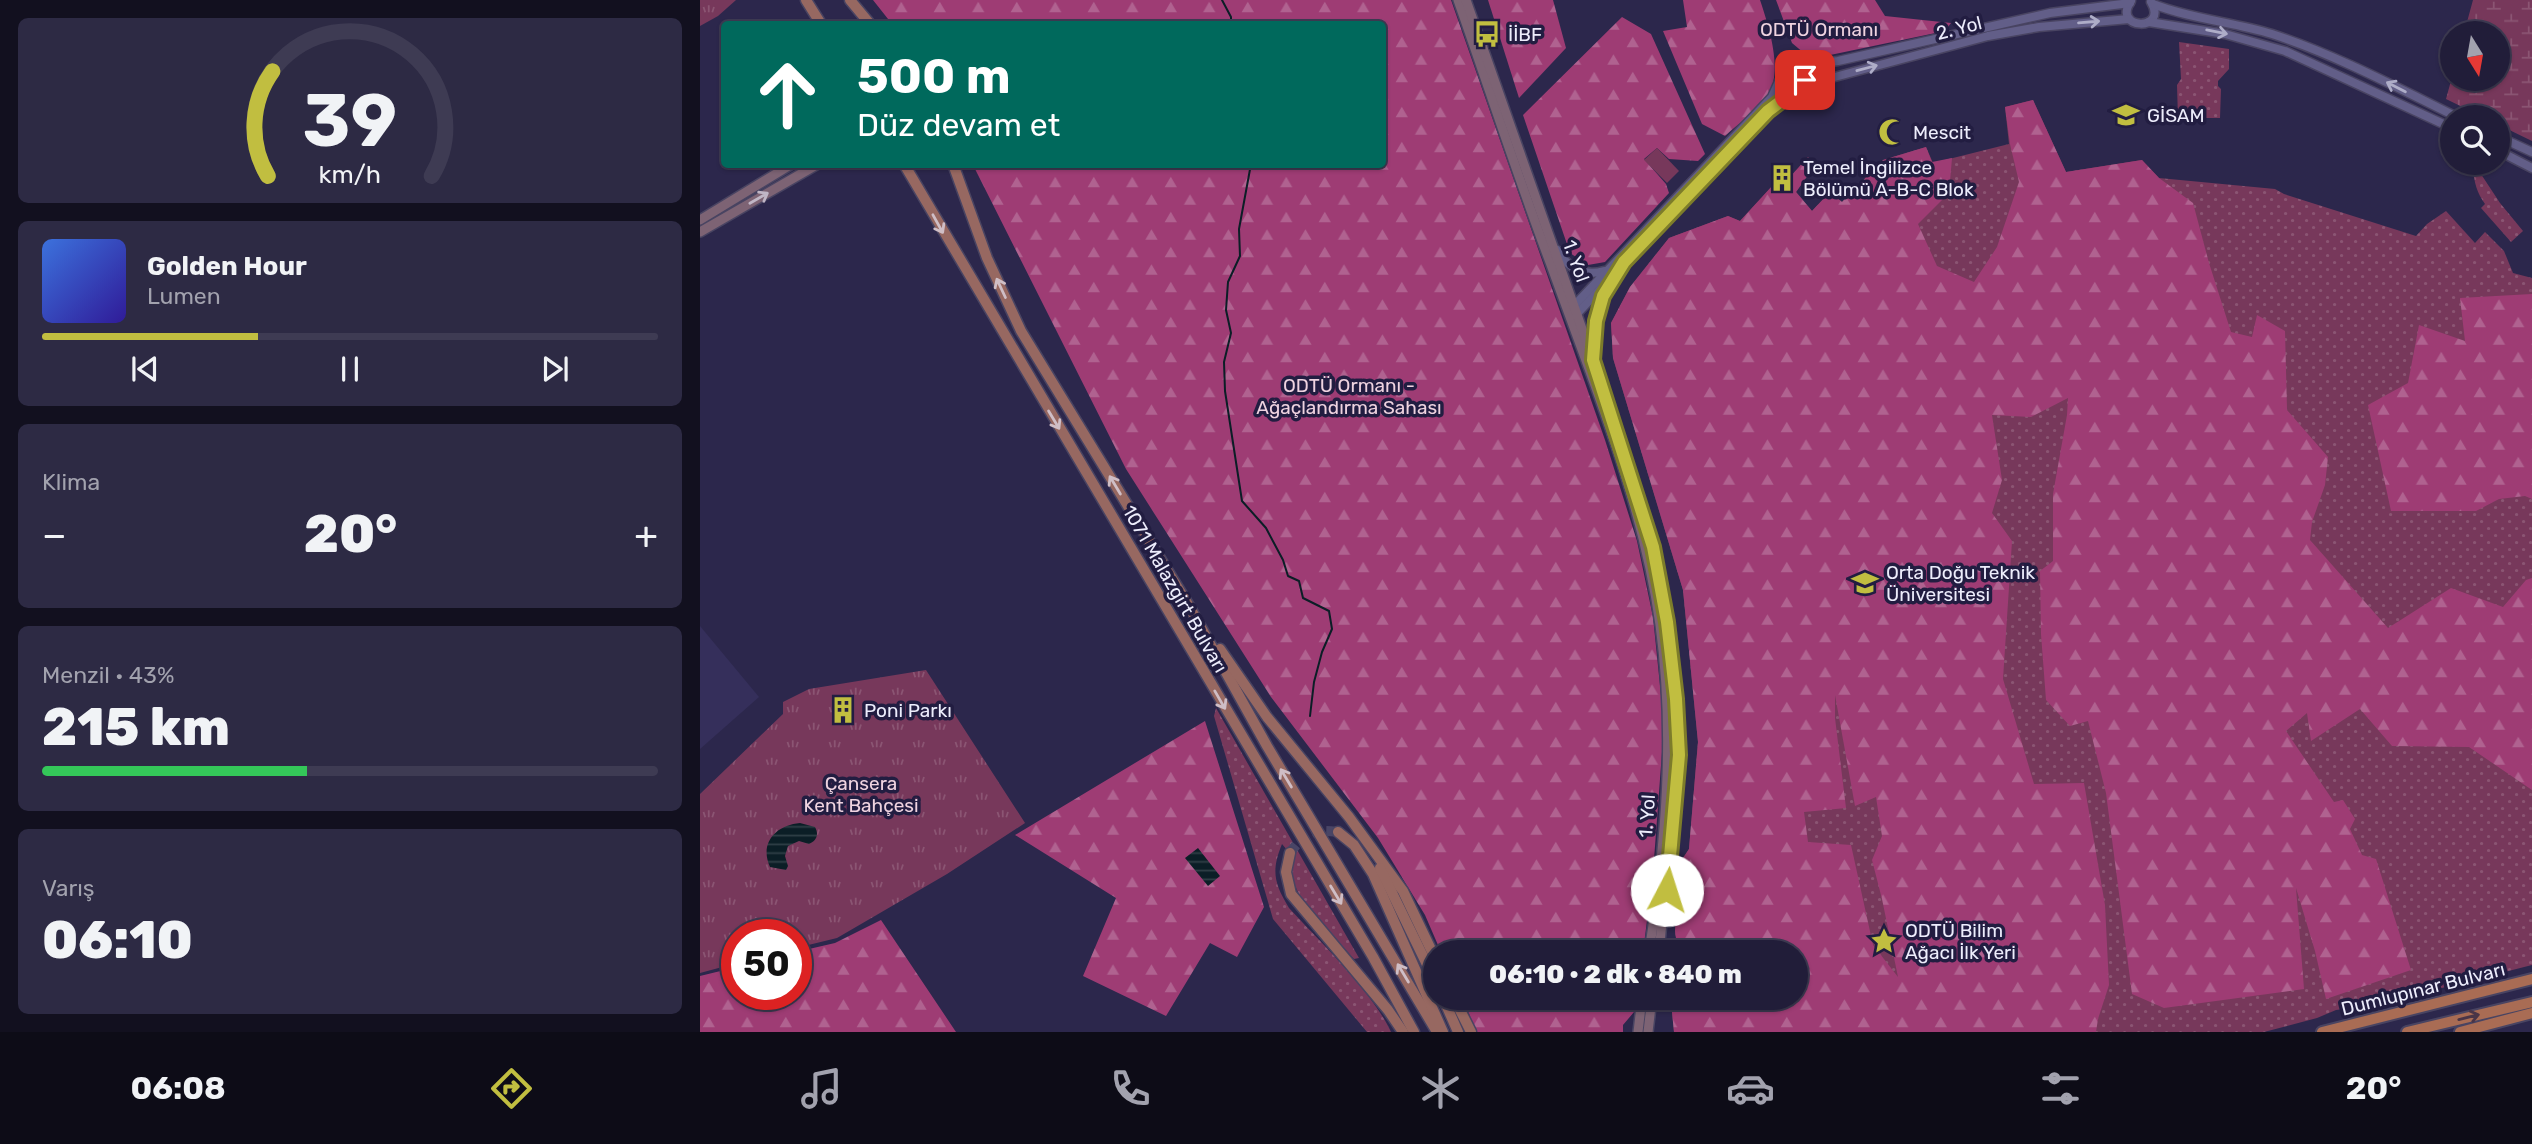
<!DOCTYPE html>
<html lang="tr">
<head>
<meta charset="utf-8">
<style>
	body { margin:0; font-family:Rubik,sans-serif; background:#2d2a44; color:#f1f3f6; height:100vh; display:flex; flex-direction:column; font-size:26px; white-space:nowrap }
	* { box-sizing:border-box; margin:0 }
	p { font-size:23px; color:#a2a2ae }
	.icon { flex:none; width:38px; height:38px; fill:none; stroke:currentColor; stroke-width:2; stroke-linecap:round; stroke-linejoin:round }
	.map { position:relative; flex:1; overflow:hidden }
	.details { display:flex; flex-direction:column; gap:18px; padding:18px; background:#12101f; width:700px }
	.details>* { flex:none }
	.top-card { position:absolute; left:21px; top:21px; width:665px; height:147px; border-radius:7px; box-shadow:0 2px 5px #0004,0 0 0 2px #3e3b53; background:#00695c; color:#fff; overflow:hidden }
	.needle { width:46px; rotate:169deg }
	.fabs { position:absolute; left:1740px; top:21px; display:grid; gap:14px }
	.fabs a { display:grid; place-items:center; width:70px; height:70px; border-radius:50%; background:#211d39; box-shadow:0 2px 5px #0004,0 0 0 2px #3e3b53; font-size:35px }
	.speed { position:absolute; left:21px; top:919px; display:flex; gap:14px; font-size:35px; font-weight:700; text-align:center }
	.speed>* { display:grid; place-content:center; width:91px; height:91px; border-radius:50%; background:#211d39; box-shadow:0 2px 5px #0004,0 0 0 2px #3e3b53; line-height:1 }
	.speed .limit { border:10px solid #d22; background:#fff; color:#111 }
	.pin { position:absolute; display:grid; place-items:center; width:60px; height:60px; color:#fff; margin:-30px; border-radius:14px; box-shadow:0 4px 10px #0006 }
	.me { position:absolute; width:77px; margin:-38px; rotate:5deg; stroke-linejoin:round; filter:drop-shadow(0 0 5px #0008) }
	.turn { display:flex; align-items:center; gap:24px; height:147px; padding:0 21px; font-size:32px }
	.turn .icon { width:91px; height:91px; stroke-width:2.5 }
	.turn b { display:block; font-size:49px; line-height:60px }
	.big { font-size:52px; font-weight:800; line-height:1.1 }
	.details .tile { flex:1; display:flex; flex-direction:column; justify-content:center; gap:10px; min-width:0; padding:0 24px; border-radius:10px; background:#2d2a44 }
	.details .dial { align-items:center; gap:0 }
	.dial svg { height:182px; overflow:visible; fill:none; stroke:#3e3b53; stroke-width:7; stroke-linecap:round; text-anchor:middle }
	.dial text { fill:#f1f3f6; stroke:none }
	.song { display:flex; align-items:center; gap:21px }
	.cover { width:84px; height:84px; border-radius:10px; background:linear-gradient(135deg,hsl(220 70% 55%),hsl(250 70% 35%)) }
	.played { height:7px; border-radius:4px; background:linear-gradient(90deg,#c1be40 35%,#3e3b53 35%) }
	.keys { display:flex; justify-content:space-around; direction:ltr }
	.heat { display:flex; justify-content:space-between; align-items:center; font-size:38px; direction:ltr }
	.charge { height:10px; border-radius:5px; background:linear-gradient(90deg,#34c759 43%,#3e3b53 0) }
	.trip { position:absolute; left:723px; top:940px; width:385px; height:70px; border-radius:35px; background:#211d39; box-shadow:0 2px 5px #0004,0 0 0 2px #3e3b53; font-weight:800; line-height:70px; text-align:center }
	.dock { display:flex; height:112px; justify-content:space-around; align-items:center; background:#0d0c17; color:#a2a2ae }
	.dock .icon { width:49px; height:49px }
	.dock .active { color:#c1be40 }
	.dock b { font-size:32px; color:#f1f3f6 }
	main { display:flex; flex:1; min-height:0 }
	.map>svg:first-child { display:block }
	.built { fill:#352f5b }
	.grass { fill:url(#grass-dots) }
	.forest { fill:url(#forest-firs); fill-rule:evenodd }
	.wetland { fill:url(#wetland-marsh) }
	.park { fill:url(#park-tufts) }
	.pitch { fill:#77385b }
	.water { fill:url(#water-rules) }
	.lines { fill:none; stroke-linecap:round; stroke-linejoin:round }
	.stream { stroke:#0b1e26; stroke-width:2 }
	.primary-tunnel { stroke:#494566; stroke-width:10; stroke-dasharray:10 5; stroke-linecap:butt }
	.tertiary-casing { stroke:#494462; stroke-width:11 }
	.secondary-casing { stroke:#494462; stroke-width:12 }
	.primary-casing { stroke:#494462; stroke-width:13 }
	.trunk-casing { stroke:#494462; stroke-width:14 }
	.tertiary { stroke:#625e88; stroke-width:8 }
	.secondary { stroke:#7d6374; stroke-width:9 }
	.primary { stroke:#976861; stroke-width:10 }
	.trunk { stroke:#a96c54; stroke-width:10 }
	.oneway { stroke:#aeadc8 }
	.oneway2 { stroke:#c0b6c6 }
	.oneway3 { stroke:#cfbec6 }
	.oneway4 { stroke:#4a3547 }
	.route-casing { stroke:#7d7c2a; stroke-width:18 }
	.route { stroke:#c1be40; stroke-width:12 }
	.labels { text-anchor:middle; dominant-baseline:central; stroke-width:7; stroke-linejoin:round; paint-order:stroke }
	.street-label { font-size:19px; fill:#ededfc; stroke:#221d41 }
	.park-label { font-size:19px; fill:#efd3e0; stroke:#221d41 }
	.poi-label { font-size:19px; fill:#ededfc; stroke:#221d41; text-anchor:start }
</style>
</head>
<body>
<main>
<section class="details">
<div class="tile dial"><svg viewBox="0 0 100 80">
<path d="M14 69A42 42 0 1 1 86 69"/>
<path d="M14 69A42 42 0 0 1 16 23" stroke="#c1be40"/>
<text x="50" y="56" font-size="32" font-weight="700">39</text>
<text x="50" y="72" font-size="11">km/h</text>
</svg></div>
<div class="tile">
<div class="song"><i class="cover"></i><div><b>Golden Hour</b><p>Lumen</p></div></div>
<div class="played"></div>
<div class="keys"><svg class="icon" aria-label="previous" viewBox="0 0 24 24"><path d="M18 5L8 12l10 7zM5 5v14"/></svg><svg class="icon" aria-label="pause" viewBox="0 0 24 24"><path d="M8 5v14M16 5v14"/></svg><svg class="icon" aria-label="next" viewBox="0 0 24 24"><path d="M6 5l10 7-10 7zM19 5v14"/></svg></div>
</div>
<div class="tile"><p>Klima</p>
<div class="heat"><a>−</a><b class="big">20°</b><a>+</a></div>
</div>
<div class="tile"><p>Menzil · 43%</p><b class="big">215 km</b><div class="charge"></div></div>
<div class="tile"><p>Varış</p><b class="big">06:10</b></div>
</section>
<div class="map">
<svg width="1832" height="1032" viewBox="0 0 1832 1032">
	<defs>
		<pattern id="grass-dots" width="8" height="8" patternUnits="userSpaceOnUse" patternTransform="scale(1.75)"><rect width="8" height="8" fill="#77385b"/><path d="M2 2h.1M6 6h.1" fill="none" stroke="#8b5573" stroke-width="1.8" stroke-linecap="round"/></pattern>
		<pattern id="forest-firs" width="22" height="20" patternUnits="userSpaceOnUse" patternTransform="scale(1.75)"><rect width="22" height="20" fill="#9e3c74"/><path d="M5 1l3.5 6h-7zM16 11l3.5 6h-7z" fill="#b06290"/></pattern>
		<pattern id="wetland-marsh" width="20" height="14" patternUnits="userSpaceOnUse" patternTransform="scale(1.75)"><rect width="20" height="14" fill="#77385b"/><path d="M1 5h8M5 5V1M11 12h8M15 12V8" fill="none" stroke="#8b5573"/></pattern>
		<pattern id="park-tufts" width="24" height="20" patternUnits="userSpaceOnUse" patternTransform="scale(1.75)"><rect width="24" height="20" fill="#77385b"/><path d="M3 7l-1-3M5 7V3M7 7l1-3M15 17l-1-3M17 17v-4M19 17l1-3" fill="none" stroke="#8b5573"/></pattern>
		<pattern id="water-rules" width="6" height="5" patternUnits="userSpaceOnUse" patternTransform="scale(1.75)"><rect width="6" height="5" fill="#0b1e26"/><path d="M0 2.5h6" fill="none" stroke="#2f3f46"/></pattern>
	</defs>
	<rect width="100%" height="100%" fill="#2c274c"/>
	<polygon class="built" points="0,626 59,697 0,749"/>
	<g class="grass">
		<polygon points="1479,42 1529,49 1529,69 1518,81 1518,86 1521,89 1520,118 1478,118 1477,85 1481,79"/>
		<polygon points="1333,100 1366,172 1442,160 1459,178 1575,189 1584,194 1716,236 1727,224 1746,211 1775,243 1785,232 1804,251 1813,273 1832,278 1832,965 1679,1004 1636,1010 1617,1018 1564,1032 974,1032 972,1012 974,998 1096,998 1096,952 978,952 975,931 981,861 989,849 998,742 983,590 913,358 911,323 930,287 969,238 1028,216 1040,221 1074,184 1082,186 1108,157 1115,165 1096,192 1112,211 1130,192 1142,202 1183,160 1226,147 1233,163 1309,144 1305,107"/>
		<path d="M1775 165 1800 203 1823 231 1811 242 1781 208 1785 204C1777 193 1774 182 1773 168Z"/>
		<path d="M516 708 659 958 654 959C635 936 600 908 593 879 591 872 592 865 593 857L582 844C571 871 574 883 589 908 620 942 672 991 691 1032H667L573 919 514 716Z"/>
	</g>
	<g class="forest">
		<polygon points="173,0 751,0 905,440 937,541 953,617 964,725 953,873 943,952 741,952 725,915 678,838 571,697 426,469 273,165 682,164 682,24 192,24"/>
		<polygon points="788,0 853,0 866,48 819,98"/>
		<path d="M983 0H1060C1068 24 1083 69 1069 93 1059 109 1039 123 1025 136L1002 124 963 31 987 27Z"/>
		<polygon points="1076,0 1175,0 1185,16 1251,23 1245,31 1111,59 1092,43"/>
		<polygon points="922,17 951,34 1005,154 998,161 969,159 957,148 944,159 966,184 969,193 905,262 888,265 870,253 823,115"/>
		<path d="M1333 100 1366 172 1442 160 1459 178 1493 203 1509 263 1531 332 1552 337 1557 315 1585 331 1587 410 1628 457 1625 485 1612 522 1610 540 1688 628 1751 588 1803 607 1826 580 1832 578V790L1769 747 1692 746 1660 709 1611 741 1607 713 1586 731 1634 802 1643 800 1655 819 1650 829 1662 855 1676 859 1711 970 1626 999 1615 951 1596 888 1604 989 1464 1008 1432 994 1406 793 1388 721 1370 726 1346 700 1341 634 1340 571 1353 561V494L1367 415 1368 398 1331 417 1292 415 1302 480 1292 513 1312 541 1303 679 1334 784 1384 783 1405 905 1409 985 1398 1019 1396 1032H974L972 1012 974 998H1096V952H978L975 931 981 861 989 849 998 742 983 590 913 358 911 323 930 287 969 238 1028 216 1040 221 1074 184 1082 186 1108 157 1115 165 1096 192 1112 211 1130 192 1142 202 1183 160 1226 147 1232 162 1252 158 1249 193 1218 224 1237 266 1274 282 1297 247 1319 182 1310 144 1305 107ZM1135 695 1155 806 1176 797 1182 836 1172 860 1182 899 1198 977 1173 945 1151 845 1108 842 1104 812 1146 808 1135 718Z"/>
		<polygon points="1832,294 1832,499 1825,496 1799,499 1776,511 1691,511 1668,405 1708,383 1719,325 1765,341 1760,298"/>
		<polygon points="505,721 564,907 537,957 510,943 466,1016 383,976 416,898 315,835"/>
		<polygon points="181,920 256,1032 0,1032 0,976 37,967 37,994 96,994 96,952 135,943"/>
		<polygon points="762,998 936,998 934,1012 923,1025 923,1032 777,1032"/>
	</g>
	<polygon class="wetland" points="1773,0 1832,0 1832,141 1797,124 1797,117 1783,117 1746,99 1752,77 1752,79 1797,79 1797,33 1764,33"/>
	<g class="park">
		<polygon points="0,0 36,0 18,16 0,26"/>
		<polygon points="226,670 325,823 247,874 137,938 96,948 96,934 37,934 37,963 0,973 0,794 83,714 83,702 109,689"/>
	</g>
	<polygon class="pitch" points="957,148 979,171 967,183 944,160"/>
	<g class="water">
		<path d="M100 823 115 827C119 834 117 841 109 844L99 841 88 846 85 856 88 866 86 870 70 867C59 843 76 825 100 823Z"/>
		<polygon points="498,848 520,876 508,886 485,858"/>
	</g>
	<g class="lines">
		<g class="stream">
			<polyline points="522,0 531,17 531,24"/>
			<polyline points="551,164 539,229 540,256 528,282 526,310 531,333 524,362 525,391 542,501 566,528 583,560 588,576 599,581 603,598 629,611 632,629 622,652 614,682 610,716"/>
		</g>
		<path class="primary-tunnel" d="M590 853C605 832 612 829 638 832"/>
		<defs>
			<g id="tertiary">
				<path d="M1431 1C1411 30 1469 32 1451 2"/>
				<path d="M1453 4C1491 19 1533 22 1572 34 1636 55 1696 87 1757 117"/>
				<polyline points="1449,22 1525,34 1585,51 1752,128"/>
				<circle cx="1093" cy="76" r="12"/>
				<polyline points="1101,66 1138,61 1350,13 1430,3"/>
				<polyline points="1101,86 1288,36 1339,27 1429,19"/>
				<polyline points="1797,136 1832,152"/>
				<polyline points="1797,150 1832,168"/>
				<path d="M857 250C868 268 883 277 904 271"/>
				<polyline points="870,310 1072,97 1081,77"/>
				<polyline points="873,318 1068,111 1097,88"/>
				<path d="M893 357C895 330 898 306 910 282"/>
			</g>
			<g id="secondary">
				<path d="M758 0C789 88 818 178 851 265 893 382 943 501 960 625 975 734 966 843 949 952"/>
				<polyline points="766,0 893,360 953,547 967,622 976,699 979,755 959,952"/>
				<polyline points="0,220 92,164"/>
				<polyline points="0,232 118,164"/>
				<polyline points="938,1032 942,998"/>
				<polyline points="948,1032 952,998"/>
			</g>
			<g id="primary">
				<polyline points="106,0 121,24"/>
				<polyline points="150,0 170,24"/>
				<polyline points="204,164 673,957 714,1032"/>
				<polyline points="253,164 287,258 321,331 489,606 567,746 737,1032"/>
				<polyline points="520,649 567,717 649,817 703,891 735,958"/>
				<polyline points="638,832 654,845 673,874 743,1032"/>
				<polyline points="590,853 586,872 591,894 688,1010 703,1032"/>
				<polyline points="680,868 735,981"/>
				<polyline points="743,998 758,1032"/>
				<polyline points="754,998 771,1032"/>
			</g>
			<g id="trunk">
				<polyline points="1622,1032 1832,979"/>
				<polyline points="1707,1032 1832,1002"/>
				<polyline points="1760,1032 1832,1013"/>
			</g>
		</defs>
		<use href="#tertiary" class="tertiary-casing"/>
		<use href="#secondary" class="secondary-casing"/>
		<use href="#primary" class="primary-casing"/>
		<use href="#trunk" class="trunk-casing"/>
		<use href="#tertiary" class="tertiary"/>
		<use href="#secondary" class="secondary"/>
		<use href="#primary" class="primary"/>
		<use href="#trunk" class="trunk"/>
	</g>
	<defs><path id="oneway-shaft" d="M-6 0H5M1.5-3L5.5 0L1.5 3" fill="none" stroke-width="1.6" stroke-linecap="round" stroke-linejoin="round" transform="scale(1.75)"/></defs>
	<g class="oneway">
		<use href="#oneway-shaft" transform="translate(1389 22) rotate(-5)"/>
		<use href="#oneway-shaft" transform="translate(1517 32) rotate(11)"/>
		<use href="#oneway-shaft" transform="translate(1167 68) rotate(-15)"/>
		<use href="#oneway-shaft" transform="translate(1696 87) rotate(-153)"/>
	</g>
	<use class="oneway2" href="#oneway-shaft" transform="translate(59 198) rotate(-30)"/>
	<g class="oneway3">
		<use href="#oneway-shaft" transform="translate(238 224) rotate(61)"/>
		<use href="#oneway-shaft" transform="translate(301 288) rotate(-115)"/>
		<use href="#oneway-shaft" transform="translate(354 420) rotate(59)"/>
		<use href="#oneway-shaft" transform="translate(415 485) rotate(-121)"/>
		<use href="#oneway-shaft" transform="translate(520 700) rotate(60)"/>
		<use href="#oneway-shaft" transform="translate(586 778) rotate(-121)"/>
		<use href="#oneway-shaft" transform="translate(636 895) rotate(59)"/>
		<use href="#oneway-shaft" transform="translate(703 973) rotate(-121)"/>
	</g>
	<use class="oneway4" href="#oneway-shaft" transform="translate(1769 1017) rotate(-14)"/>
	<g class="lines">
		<defs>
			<polyline id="route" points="967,890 979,755 976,699 967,622 953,547 893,360 896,321 903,296 924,262 1068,111 1101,86 1105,80"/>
		</defs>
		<use href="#route" class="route-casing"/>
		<use href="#route" class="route"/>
	</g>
	<defs>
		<symbol id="bus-bare" viewBox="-9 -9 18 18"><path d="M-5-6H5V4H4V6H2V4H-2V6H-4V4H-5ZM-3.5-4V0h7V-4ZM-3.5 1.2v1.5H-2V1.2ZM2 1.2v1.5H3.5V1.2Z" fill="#c1be40" stroke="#221d41" stroke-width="2.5" paint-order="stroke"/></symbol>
		<symbol id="university-bare" viewBox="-9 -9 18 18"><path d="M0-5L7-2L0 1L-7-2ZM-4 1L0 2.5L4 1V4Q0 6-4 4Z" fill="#c1be40" stroke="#221d41" stroke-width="2.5" paint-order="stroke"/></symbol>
		<symbol id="mosque-bare" viewBox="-9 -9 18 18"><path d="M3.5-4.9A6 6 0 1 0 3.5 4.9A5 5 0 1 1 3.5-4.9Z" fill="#c1be40" stroke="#221d41" stroke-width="2.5" paint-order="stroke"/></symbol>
		<symbol id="building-bare" viewBox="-9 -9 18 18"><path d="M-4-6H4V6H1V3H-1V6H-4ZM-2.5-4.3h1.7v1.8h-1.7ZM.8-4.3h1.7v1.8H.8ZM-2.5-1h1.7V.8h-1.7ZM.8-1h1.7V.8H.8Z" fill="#c1be40" stroke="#221d41" stroke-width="2.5" paint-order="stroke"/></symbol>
		<symbol id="sight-bare" viewBox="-9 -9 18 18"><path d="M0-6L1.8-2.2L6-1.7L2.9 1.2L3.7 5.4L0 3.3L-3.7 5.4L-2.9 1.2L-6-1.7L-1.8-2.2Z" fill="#c1be40" stroke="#221d41" stroke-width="2.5" paint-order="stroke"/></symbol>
	</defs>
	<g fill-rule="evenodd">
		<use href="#bus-bare" x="768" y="15" width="38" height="38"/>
		<use href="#university-bare" x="1407" y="96" width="38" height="38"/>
		<use href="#mosque-bare" x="1173" y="113" width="38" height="38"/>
		<use href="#building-bare" x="1063" y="159" width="38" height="38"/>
		<use href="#university-bare" x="1146" y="564" width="38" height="38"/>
		<use href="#building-bare" x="124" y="691" width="38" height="38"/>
		<use href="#sight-bare" x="1165" y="922" width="38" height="38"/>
	</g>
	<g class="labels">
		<g class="street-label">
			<text transform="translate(1259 28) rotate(-14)">2. Yol</text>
			<text transform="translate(876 261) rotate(70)">1. Yol</text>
			<text transform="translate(475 589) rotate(60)">1071 Malazgirt Bulvarı</text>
			<text transform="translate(947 816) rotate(-86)">1. Yol</text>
			<text transform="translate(1723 989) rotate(-14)">Dumlupınar Bulvarı</text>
		</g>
		<g class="park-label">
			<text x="1119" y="29">ODTÜ Ormanı</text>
			<text x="649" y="385">ODTÜ Ormanı -<tspan x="649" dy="22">Ağaçlandırma Sahası</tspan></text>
			<text x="161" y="783">Çansera<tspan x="161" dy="22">Kent Bahçesi</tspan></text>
		</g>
		<g class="poi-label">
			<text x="808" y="34">İİBF</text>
			<text x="1447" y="115">GİSAM</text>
			<text x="1213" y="132">Mescit</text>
			<text x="1103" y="167">Temel İngilizce<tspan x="1103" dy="22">Bölümü A-B-C Blok</tspan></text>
			<text x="1186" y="572">Orta Doğu Teknik<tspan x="1186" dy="22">Üniversitesi</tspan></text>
			<text x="164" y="710">Poni Parkı</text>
			<text x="1205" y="930">ODTÜ Bilim<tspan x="1205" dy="22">Ağacı İlk Yeri</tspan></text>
		</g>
	</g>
</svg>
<div class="fabs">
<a><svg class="needle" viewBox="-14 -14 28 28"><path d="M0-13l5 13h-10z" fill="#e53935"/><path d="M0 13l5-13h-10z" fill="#a2a2ae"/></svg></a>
<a><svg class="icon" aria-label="search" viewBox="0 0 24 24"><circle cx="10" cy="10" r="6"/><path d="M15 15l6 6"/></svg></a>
</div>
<div class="speed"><div class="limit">50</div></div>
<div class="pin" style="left:1105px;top:80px;background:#d93025"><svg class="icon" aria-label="arrive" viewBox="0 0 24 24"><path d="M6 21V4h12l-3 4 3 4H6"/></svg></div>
<svg class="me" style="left:967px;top:890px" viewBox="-20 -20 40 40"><circle r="19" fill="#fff"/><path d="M0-13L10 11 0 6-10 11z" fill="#c1be40"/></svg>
<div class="trip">06:10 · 2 dk · 840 m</div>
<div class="top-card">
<div class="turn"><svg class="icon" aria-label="ahead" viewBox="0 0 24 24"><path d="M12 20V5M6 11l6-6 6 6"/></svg><div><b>500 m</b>Düz devam et</div></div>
</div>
</div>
</main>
<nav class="dock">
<b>06:08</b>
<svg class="icon active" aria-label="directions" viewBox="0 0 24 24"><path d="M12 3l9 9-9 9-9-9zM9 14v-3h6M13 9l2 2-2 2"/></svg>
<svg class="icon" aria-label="music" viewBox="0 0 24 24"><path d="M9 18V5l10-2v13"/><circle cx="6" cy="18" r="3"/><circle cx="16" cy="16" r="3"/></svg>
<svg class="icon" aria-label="phone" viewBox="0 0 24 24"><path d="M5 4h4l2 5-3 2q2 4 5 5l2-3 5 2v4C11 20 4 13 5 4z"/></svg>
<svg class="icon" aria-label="climate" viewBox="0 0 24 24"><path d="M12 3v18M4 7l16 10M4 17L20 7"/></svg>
<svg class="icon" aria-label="car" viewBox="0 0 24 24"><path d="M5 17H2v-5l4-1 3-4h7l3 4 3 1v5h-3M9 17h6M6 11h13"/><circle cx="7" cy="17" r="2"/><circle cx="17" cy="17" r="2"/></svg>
<svg class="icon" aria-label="filters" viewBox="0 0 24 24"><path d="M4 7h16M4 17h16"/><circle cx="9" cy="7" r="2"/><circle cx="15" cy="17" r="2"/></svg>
<b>20°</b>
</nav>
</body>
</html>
